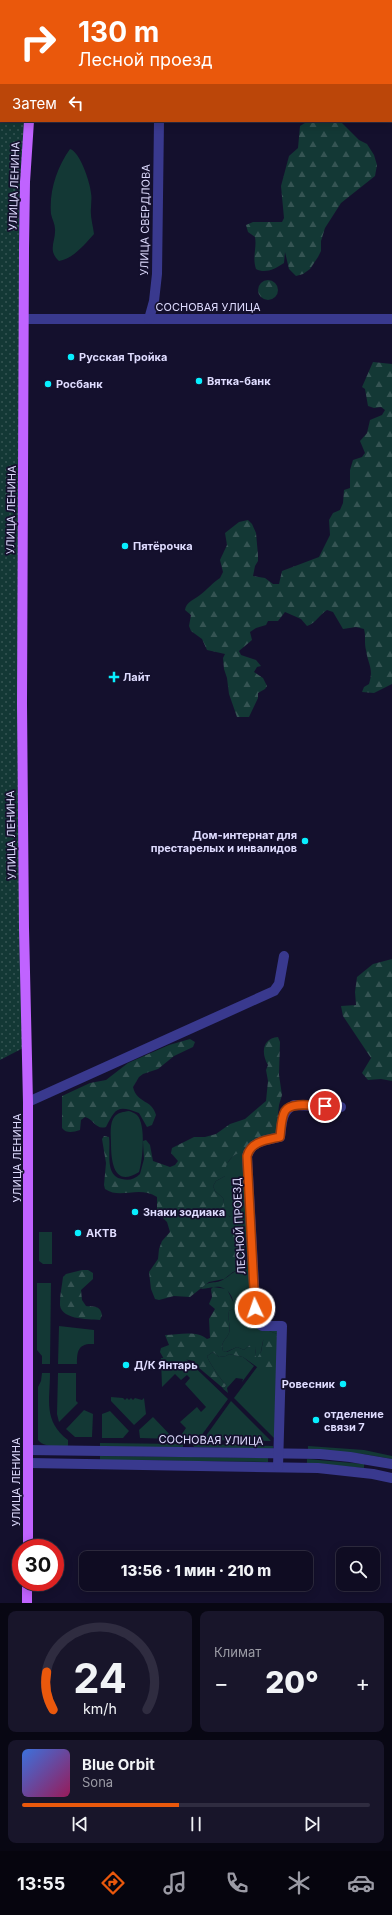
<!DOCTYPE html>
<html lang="ru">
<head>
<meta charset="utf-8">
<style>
	body { margin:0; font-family:Inter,sans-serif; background:#18152a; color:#f1f3f6; height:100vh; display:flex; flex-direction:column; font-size:15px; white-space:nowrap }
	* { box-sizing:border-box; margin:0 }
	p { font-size:13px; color:#9b9ba5 }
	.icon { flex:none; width:22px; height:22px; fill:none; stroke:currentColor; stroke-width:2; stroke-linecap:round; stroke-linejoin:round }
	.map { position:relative; height:1603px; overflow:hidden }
	.details { display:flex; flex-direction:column; gap:8px; padding:8px; background:#080713; flex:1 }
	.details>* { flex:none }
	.banner { position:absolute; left:0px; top:0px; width:392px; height:122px; box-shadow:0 2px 10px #0003,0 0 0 1px #2f2c40; background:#ea580c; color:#fff; overflow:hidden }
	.buttons { position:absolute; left:336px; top:1547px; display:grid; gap:8px }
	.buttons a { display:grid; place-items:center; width:44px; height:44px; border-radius:8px; background:#0f0c22; box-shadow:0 2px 10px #0003,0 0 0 1px #2f2c40; font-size:20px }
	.speed { position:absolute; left:12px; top:1539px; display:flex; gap:8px; font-size:20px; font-weight:700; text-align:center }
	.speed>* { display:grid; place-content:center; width:52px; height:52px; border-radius:50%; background:#0f0c22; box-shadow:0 2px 10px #0003,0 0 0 1px #2f2c40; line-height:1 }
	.speed .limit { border:6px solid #d22; background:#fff; color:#111 }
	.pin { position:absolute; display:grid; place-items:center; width:34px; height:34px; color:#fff; margin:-17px; border:2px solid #fff; border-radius:50%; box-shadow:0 1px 4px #0007 }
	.me { position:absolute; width:44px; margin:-22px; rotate:357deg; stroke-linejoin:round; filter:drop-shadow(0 0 3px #0008) }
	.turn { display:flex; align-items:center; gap:14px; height:84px; padding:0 12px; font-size:18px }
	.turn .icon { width:52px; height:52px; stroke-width:2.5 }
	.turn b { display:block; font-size:28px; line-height:34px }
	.then { display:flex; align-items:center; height:38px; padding:0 12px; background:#0003; gap:8px; font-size:15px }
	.big { font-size:30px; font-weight:800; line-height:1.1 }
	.details .widget { flex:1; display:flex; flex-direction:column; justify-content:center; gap:6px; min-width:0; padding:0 14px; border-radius:8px; background:#18152a }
	.details .dial { align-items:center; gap:0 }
	.dial svg { height:104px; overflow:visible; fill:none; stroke:#2f2c40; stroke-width:7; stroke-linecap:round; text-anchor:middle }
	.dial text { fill:#f1f3f6; stroke:none }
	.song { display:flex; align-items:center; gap:12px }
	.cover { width:48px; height:48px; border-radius:6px; background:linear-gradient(135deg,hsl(220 70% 55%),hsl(330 70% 35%)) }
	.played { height:4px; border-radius:2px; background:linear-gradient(90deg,#ea580c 45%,#2f2c40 45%) }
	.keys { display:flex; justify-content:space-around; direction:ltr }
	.heat { display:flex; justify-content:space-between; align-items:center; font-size:22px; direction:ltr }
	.details .tiles { flex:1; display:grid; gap:8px; grid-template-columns:1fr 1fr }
	.widget:last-child { grid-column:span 2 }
	.trip { position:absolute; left:79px; top:1551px; width:234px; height:40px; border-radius:8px; background:#0f0c22; box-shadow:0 2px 10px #0003,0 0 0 1px #2f2c40; font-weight:800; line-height:40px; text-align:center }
	.menu { display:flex; height:64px; justify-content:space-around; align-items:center; background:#06050e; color:#9b9ba5 }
	.menu .icon { width:28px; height:28px }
	.menu .active { color:#ea580c }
	.menu b { font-size:18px; color:#f1f3f6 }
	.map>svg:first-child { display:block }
	.green { fill:#133835 }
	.forest { fill:url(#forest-firs) }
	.park { fill:url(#park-dots) }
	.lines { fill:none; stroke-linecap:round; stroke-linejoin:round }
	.minor { stroke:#39398e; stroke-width:10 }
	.major { stroke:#c063ff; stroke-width:10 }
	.route-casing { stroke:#983908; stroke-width:10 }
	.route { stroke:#ea580c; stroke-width:7 }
	.poi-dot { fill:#08efff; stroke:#14102d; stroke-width:1.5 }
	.labels { text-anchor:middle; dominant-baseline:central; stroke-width:3.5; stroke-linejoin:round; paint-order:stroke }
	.street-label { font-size:11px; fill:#dfdcff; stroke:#14102d }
	.poi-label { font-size:11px; font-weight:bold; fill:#dfdcff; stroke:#14102d; text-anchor:start }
</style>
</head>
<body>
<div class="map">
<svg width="392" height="1603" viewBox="0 0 392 1603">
	<defs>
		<pattern id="forest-firs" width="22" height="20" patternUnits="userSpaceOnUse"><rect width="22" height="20" fill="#133835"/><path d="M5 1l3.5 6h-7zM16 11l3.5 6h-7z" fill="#355453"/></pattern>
		<pattern id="park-dots" width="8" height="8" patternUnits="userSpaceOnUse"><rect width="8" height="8" fill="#133835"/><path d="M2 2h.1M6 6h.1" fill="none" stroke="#355453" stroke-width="1.8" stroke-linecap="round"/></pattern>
	</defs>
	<rect width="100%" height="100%" fill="#14102d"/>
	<g class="green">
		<path d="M70 149C80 152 90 182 91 193 92 198 91 203 91 208 90 217 93 225 94 234 85 244 73 259 59 261 47 250 56 241 55 229 55 224 52 219 51 214 49 191 57 167 70 149Z"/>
		<path d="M129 1111C132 1112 135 1113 137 1115 146 1124 143 1160 139 1172 114 1188 111 1162 111 1143 111 1135 109 1123 115 1116 119 1112 123 1112 129 1111Z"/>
		<path d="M240 1151 244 1152 251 1328 280 1329 277 1334 269 1331 263 1341 260 1356 257 1359 255 1355 256 1348 250 1345 244 1350 237 1347 226 1352 223 1351C220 1342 226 1340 229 1333 231 1326 227 1318 229 1311L233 1309C235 1300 230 1289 220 1287 215 1286 208 1289 201 1289 208 1279 216 1285 224 1279 230 1276 231 1272 238 1271L247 1261C247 1255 245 1227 242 1224 237 1219 224 1216 223 1208 223 1204 224 1202 223 1198L215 1191 213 1186 216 1181 225 1176V1166L232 1157Z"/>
		<polygon points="39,1232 52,1232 52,1264 43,1264 39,1261"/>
		<polygon points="37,1283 51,1283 50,1364 42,1364 42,1356 37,1350"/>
		<path d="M59 1326 94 1330V1344C78 1343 77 1351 77 1364H58Z"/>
		<polygon points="281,1335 275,1439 234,1398"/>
		<path d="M213 1352 219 1357 226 1356 229 1354 243 1357 254 1366 242 1382 243 1379 236 1378 227 1388 228 1393 222 1388 224 1389 226 1385C222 1381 208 1361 207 1356Z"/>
		<polygon points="184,1357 228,1399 198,1440 188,1439 182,1434 186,1428 180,1422 197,1407 201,1412 206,1407 185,1384 190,1378 187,1375 181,1380 175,1374 162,1387 161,1358"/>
		<path d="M42 1373H50C50 1400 43 1421 68 1440V1446C58 1446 44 1448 38 1440V1387L41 1381Z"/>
		<polygon points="58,1373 76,1373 76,1401 78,1403 59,1422 57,1414"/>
		<polygon points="111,1397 123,1398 125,1400 127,1398 129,1400 131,1398 133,1400 135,1398 142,1400 144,1398 146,1414 134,1425 111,1401"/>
		<polygon points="231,1401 271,1441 203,1440"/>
		<polygon points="84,1410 93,1414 92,1437 75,1437 66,1429"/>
		<polygon points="110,1411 129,1431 123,1438 102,1438 102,1414"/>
		<polygon points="153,1417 174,1439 140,1438 139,1430"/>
		<polygon points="100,1443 183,1444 183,1447 100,1447"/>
		<polygon points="192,1444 273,1446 273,1449 194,1447"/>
		<polygon points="308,1446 364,1450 392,1456 392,1459 363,1454 308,1450"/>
		<polygon points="100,1456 268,1458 268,1462 100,1460"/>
		<polygon points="307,1459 364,1464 364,1468 307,1463"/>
	</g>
	<g class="forest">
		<path d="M308 121H340L359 140 367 144 374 155 377 165 375 176 341 203 325 228 321 241V251L318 257 310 269 303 274 296 276 289 269 285 252 284 263C275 269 265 274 256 269 252 257 257 248 255 237L248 232 246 225 253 222H282L284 218 281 186 289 156 298 148 300 126Z"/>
		<circle cx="268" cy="290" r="10"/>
		<path d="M373 362 392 364V684L374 693 362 692 364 687 369 684C374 668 368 665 366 650 364 643 366 636 364 629L356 627 343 629 333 612 327 610C319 615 316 623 307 626L301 619 285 612 278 621H268L266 625 256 628 250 632 252 640 239 651 241 655 256 660 261 666 257 667 254 672 263 678 267 686 265 689 258 693V698L249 717H237L229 694 227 678 224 669 223 658 225 654 207 650 202 639 191 631 189 626 191 615 185 610C186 602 195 599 200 595 208 589 212 583 220 578L223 572 220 560 227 545 225 533 239 522 248 520 252 524 256 533 258 555V561L255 566 253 576 265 578 273 584H279L282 571 319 557 330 535 329 520 333 513 340 510 343 503 344 490 350 488V470L353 460 362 457 365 453 360 441 367 433 370 420 382 415 385 410 381 407 374 408 368 406 365 389 362 387Z"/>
		<polygon points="392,959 392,1081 381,1079 368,1080 362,1073 371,1058 343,1016 341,1006 356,1005 355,992 357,977 373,964"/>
		<path d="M278 1037 280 1042 279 1075 282 1095 279 1105 276 1133 244 1152C237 1151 227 1160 226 1167 225 1170 226 1173 225 1176L216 1181 213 1186 215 1191 223 1198C225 1207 223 1210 230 1217L236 1216C247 1225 243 1234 245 1246 245 1253 247 1259 246 1266L243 1269 233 1272 224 1279 209 1282 205 1285 190 1297 174 1296 159 1300 155 1299 151 1289 149 1272 158 1259 159 1249 162 1241 170 1232 167 1222 157 1212V1197C138 1185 121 1200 105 1189L104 1185 106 1163 102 1139 104 1136 109 1137C111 1150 104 1176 122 1179 129 1181 135 1179 140 1174L144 1159 143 1141 146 1140 150 1145 153 1161 170 1167 175 1165 178 1161 171 1153 172 1148 194 1137H205L216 1134 230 1124 245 1119 266 1101 268 1081 266 1070 268 1065C261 1054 262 1038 278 1037Z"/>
		<path d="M190 1039 195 1042 193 1047 174 1056 158 1069 143 1074 139 1077 133 1087C137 1104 152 1099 156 1115L152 1125 147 1127 139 1113C117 1104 115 1109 106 1127 95 1130 94 1119 85 1117L81 1120 80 1130C73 1132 67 1134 62 1128V1096L90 1083 106 1080 128 1063 169 1045Z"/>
		<path d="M82 1270H88L93 1273V1279L81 1290 82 1300 86 1306C94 1307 100 1305 102 1315L100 1320C88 1319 58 1320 60 1302 60 1294 62 1286 63 1277L66 1274Z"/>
		<path d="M213 1287 227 1289 234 1304 238 1305 239 1308 236 1311 233 1309 229 1311C227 1318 231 1326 229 1333 226 1340 220 1342 223 1351L227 1352 237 1347 244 1350 250 1345H254L256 1348 255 1355 257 1358 261 1352 265 1331H269L277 1334C277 1342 278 1369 275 1374H272L268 1368 257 1367 243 1357 229 1354 226 1356 219 1357 213 1352 207 1356C208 1361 222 1381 226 1385L224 1389 198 1367 194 1361 183 1359 173 1363 165 1361 160 1352 161 1348 169 1345 165 1335C178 1335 196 1330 207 1339L210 1338 209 1319 215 1309 209 1304 212 1297 211 1289Z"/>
	</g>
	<polygon class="park" points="0,74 1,121 29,121 27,152 27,1046 0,1060"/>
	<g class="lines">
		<g class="minor">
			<polyline points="161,1 161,0"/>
			<polyline points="24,319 392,319"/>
			<polyline points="149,319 154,301 157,274 159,121"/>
			<polyline points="28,1102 274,991 279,984 284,956"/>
			<polyline points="28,1450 320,1454 350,1457 392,1464"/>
			<polyline points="29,1463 318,1468 373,1474 392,1478"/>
			<path d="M278 1467 282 1326H262L256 1321 247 1156C251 1141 267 1140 280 1137 282 1124 281 1111 294 1105L341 1107"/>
		</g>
		<g class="major">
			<polyline points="36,1 36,0"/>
			<polyline points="28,1548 28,1102 24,928 22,704 24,248 25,182 29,121"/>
			<polyline points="27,1603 27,1582"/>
		</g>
	</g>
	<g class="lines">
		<defs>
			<path id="route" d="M255 1308 247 1156C251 1141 267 1140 280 1137 281 1129 281 1118 285 1111 291 1101 315 1106 325 1106"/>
		</defs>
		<use href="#route" class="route-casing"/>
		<use href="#route" class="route"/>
	</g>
	<g class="poi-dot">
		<circle cx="71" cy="357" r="4"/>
		<circle cx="199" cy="381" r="4"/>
		<circle cx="48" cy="384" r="4"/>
		<circle cx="125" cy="546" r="4"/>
		<path d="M112 671h4v4h4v4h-4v4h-4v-4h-4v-4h4z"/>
		<circle cx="305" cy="841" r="4"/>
		<circle cx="135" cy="1212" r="4"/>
		<circle cx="78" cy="1233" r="4"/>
		<circle cx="126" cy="1365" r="4"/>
		<circle cx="343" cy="1384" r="4"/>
		<circle cx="316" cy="1420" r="4"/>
	</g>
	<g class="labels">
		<g class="street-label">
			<text transform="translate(14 186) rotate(-88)">УЛИЦА ЛЕНИНА</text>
			<text transform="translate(145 220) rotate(-89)">УЛИЦА СВЕРДЛОВА</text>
			<text x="208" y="307">СОСНОВАЯ УЛИЦА</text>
			<text transform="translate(11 510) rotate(-89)">УЛИЦА ЛЕНИНА</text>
			<text transform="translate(11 835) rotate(-91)">УЛИЦА ЛЕНИНА</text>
			<text transform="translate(17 1158) rotate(-90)">УЛИЦА ЛЕНИНА</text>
			<text transform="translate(239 1226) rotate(-93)">ЛЕСНОЙ ПРОЕЗД</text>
			<text transform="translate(211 1440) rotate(1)">СОСНОВАЯ УЛИЦА</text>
			<text transform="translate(16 1482) rotate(-90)">УЛИЦА ЛЕНИНА</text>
		</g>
		<g class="poi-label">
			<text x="79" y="357">Русская Тройка</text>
			<text x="207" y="381">Вятка-банк</text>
			<text x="56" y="384">Росбанк</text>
			<text x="133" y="546">Пятёрочка</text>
			<text x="123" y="677">Лайт</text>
			<text x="297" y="835" text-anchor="end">Дом-интернат для<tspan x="297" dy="13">престарелых и инвалидов</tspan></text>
			<text x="143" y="1212">Знаки зодиака</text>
			<text x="86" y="1233">АКТВ</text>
			<text x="134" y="1365">Д/К Янтарь</text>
			<text x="335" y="1384" text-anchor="end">Ровесник</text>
			<text x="324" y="1414">отделение<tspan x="324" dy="13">связи 7</tspan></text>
		</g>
	</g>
</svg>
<div class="buttons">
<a><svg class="icon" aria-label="search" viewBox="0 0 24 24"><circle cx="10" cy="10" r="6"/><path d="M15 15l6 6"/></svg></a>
</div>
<div class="speed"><div class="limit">30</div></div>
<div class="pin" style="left:325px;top:1106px;background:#d93025"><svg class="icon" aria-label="arrive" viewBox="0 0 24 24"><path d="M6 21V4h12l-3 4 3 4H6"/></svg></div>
<svg class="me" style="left:255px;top:1308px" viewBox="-20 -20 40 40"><circle r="17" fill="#ea580c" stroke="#fff" stroke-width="3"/><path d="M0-11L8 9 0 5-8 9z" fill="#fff"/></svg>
<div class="trip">13:56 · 1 мин · 210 m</div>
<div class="banner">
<div class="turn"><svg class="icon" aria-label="right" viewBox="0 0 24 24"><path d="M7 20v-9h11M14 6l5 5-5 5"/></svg><div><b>130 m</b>Лесной проезд</div></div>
<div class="then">Затем<svg class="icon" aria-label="left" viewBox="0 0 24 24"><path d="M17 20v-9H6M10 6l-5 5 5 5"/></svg></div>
</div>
</div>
<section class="details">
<div class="tiles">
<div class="widget dial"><svg viewBox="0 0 100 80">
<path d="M14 69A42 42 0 1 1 86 69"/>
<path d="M14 69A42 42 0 0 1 9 40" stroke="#ea580c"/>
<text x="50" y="56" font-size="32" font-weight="700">24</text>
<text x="50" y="72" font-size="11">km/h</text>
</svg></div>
<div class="widget"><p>Климат</p>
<div class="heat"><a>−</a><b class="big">20°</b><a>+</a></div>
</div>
<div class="widget">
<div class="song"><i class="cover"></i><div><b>Blue Orbit</b><p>Sona</p></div></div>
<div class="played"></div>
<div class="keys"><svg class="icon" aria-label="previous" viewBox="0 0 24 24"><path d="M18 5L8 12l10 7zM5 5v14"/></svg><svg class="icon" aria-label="pause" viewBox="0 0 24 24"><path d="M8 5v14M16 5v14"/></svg><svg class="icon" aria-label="next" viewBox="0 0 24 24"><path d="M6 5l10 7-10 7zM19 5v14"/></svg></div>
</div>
</div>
</section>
<nav class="menu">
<b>13:55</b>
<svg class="icon active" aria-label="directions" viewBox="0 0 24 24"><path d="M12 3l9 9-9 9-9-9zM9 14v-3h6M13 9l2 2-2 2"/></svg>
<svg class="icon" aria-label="music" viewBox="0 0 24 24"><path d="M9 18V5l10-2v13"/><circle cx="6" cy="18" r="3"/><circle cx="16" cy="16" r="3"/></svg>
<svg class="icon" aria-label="phone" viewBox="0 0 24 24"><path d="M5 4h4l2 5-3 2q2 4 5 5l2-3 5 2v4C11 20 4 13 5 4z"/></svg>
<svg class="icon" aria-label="climate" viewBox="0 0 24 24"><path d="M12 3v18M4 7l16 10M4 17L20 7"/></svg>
<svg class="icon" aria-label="car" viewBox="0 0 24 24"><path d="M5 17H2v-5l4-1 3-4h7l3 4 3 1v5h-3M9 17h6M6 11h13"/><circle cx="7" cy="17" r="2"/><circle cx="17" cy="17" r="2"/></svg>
</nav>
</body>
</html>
